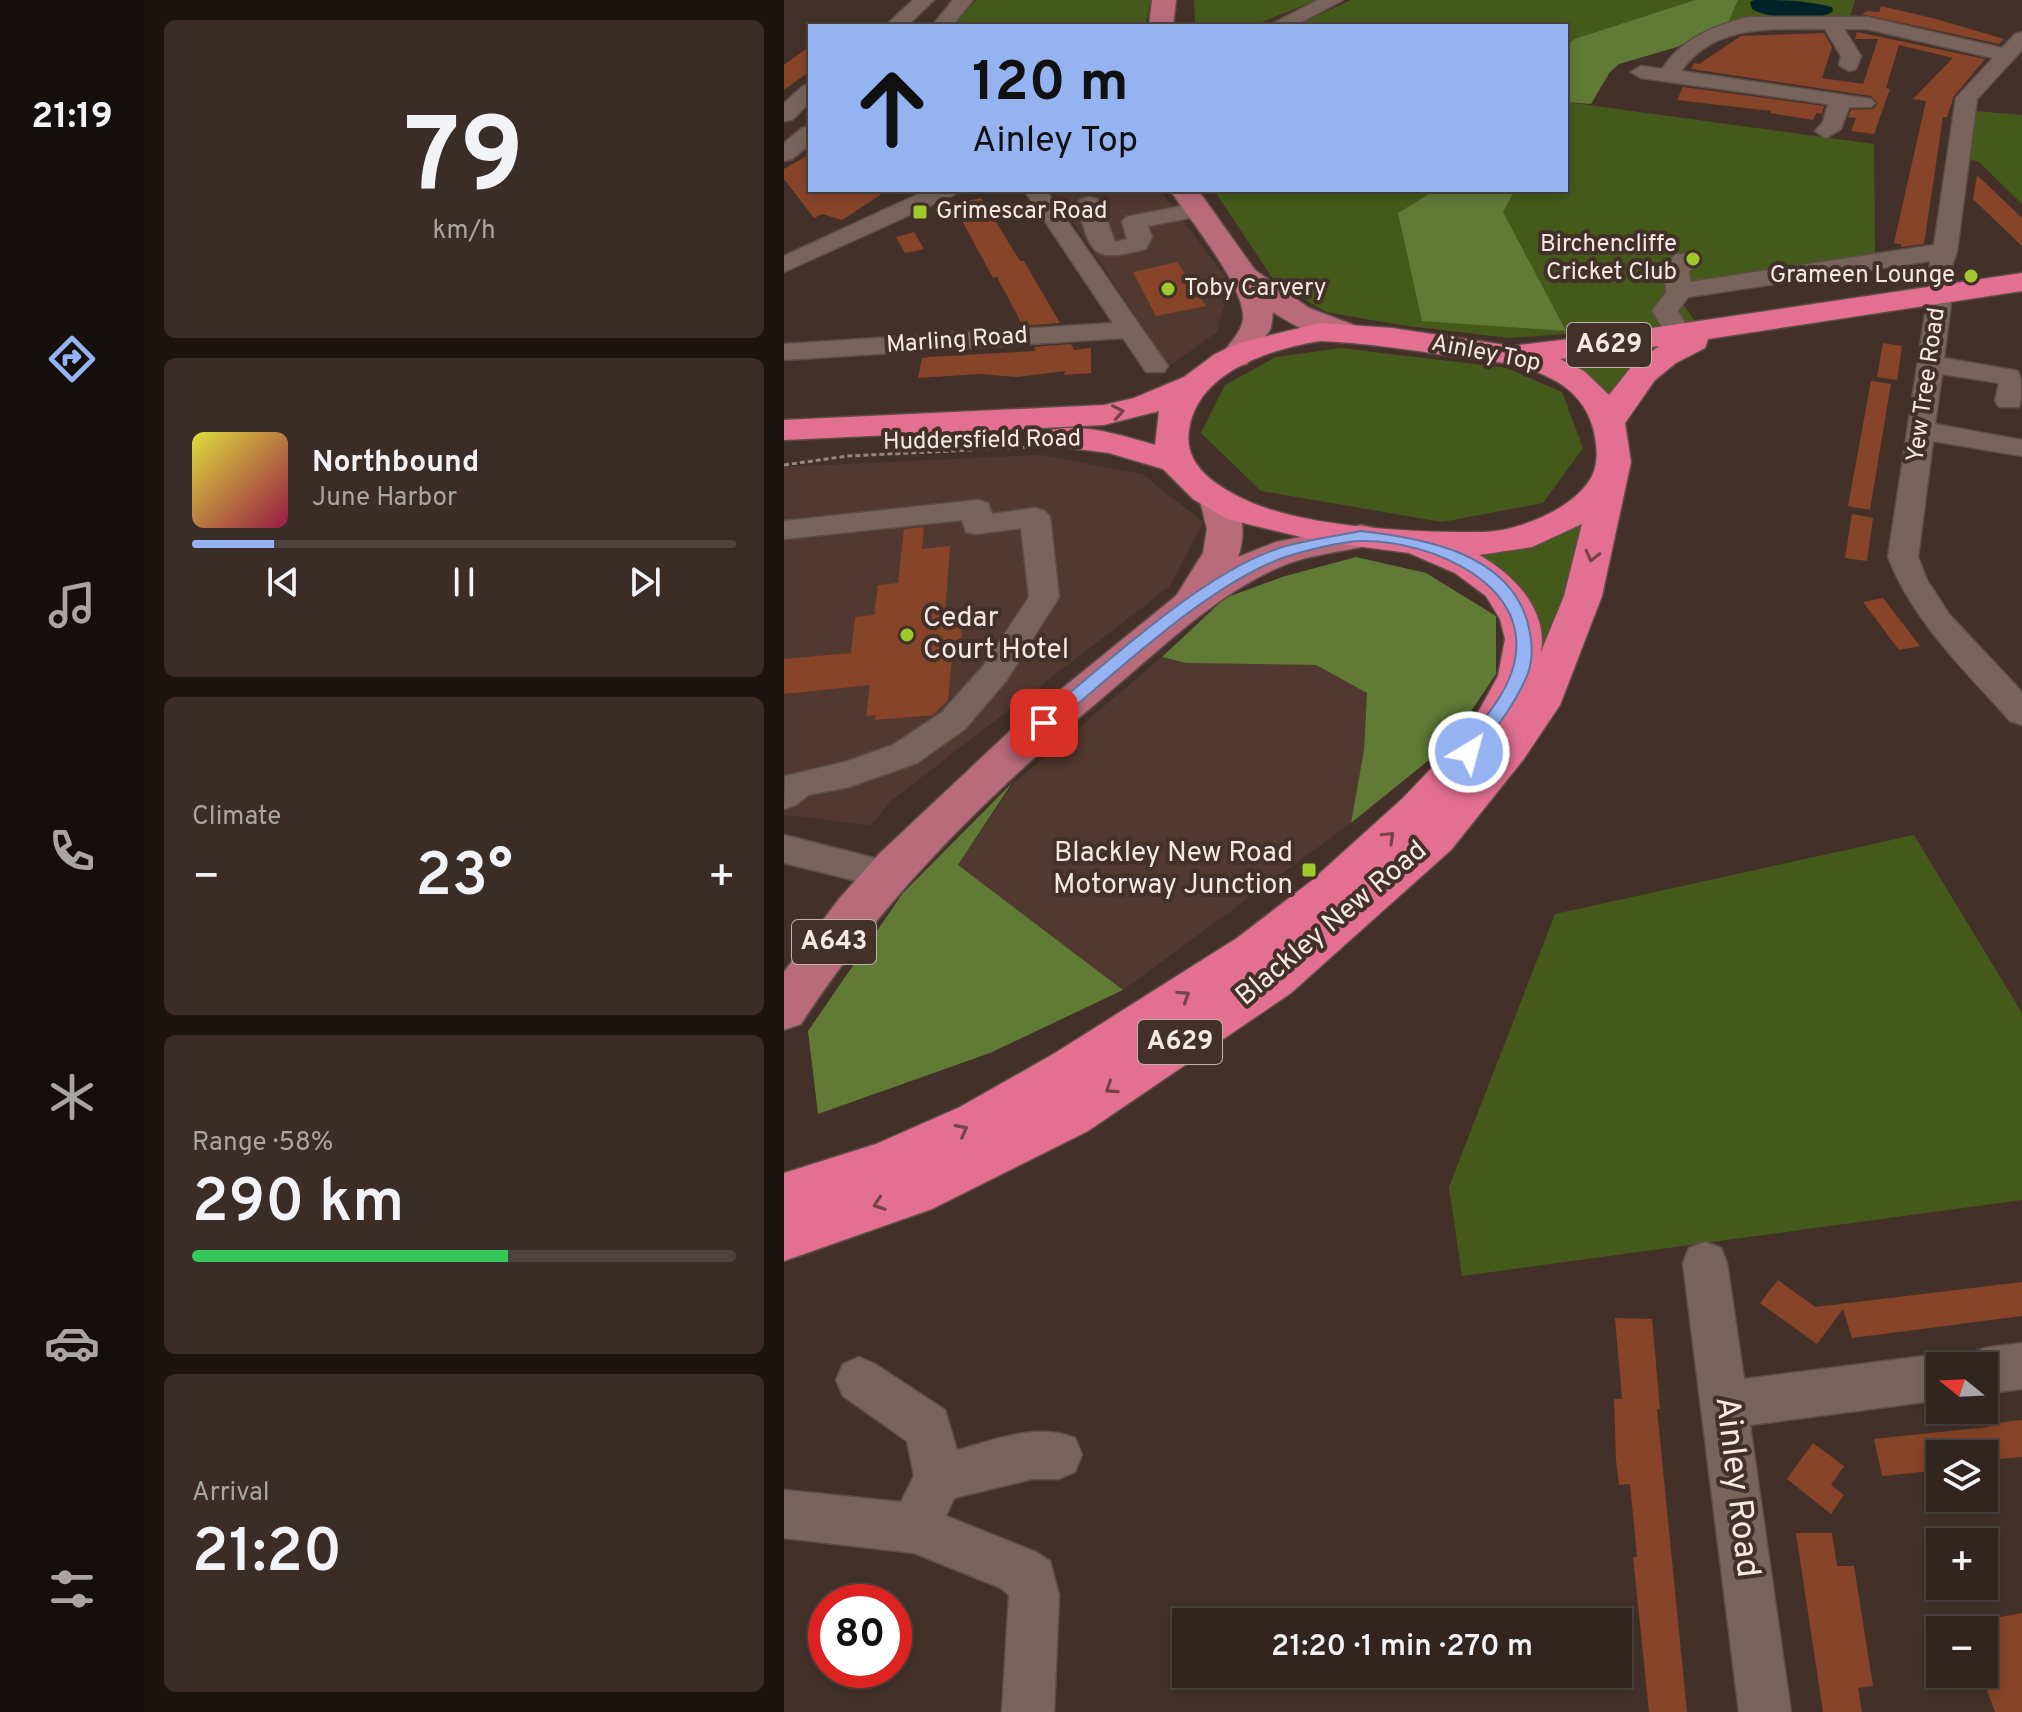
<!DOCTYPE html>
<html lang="en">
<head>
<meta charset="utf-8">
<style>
	body { margin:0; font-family:Overpass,sans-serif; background:#3a2d28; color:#f1f3f6; height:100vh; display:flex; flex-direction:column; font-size:30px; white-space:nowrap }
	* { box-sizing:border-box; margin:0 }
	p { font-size:26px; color:#a8a5a4 }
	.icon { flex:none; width:44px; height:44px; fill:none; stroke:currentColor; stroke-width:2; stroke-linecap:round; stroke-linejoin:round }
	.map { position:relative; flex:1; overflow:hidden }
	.side { display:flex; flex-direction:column; gap:20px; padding:20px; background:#1c1411; width:640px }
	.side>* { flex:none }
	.guide { position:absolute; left:24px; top:24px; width:760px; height:168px; border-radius:0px; box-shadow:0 4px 12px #0003,0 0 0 2px #4d423d; background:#95b2f1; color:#111; overflow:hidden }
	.needle { width:52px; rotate:288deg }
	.controls { position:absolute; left:1142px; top:1352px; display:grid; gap:16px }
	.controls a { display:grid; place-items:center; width:72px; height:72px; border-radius:0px; background:#32251f; box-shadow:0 4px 12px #0003,0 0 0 2px #4d423d; font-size:40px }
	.speed { position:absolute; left:24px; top:1584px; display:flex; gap:16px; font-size:40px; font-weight:700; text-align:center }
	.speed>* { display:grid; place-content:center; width:104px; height:104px; border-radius:50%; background:#32251f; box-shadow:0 4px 12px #0003,0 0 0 2px #4d423d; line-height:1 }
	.speed .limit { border:12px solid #d22; background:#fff; color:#111 }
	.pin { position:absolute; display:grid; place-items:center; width:68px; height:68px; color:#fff; margin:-34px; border-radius:16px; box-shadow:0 4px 12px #0006 }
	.me { position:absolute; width:88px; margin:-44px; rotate:37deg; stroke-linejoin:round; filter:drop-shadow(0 0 6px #0008) }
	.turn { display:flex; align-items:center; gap:28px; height:168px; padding:0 32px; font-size:36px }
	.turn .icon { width:104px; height:104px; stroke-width:2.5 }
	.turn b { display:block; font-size:56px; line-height:68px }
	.big { font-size:60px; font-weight:600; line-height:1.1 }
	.side .tile { flex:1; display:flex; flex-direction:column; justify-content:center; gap:12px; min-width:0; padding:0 28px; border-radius:12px; background:#3a2d28 }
	.side .dial { align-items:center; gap:0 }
	.dial b { font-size:104px; line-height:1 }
	.song { display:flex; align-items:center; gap:24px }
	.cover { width:96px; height:96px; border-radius:12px; background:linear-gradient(135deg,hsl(60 70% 55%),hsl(340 70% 35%)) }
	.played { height:8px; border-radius:4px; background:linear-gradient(90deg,#95b2f1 15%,#4d423d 15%) }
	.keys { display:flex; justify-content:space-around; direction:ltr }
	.heat { display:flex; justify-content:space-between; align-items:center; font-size:44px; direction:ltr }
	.charge { height:12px; border-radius:6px; background:linear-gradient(90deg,#34c759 58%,#4d423d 0) }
	.trip { position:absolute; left:388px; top:1608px; width:460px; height:80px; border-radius:0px; background:#32251f; box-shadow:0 4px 12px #0003,0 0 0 2px #4d423d; font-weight:600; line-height:80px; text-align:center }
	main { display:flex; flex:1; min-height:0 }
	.tab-bar { display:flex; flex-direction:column; width:144px; justify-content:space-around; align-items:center; background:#140f0c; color:#a8a5a4 }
	.tab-bar .icon { width:56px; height:56px }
	.tab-bar .active { color:#95b2f1 }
	.tab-bar b { font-size:36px; color:#f1f3f6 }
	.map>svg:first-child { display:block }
	.built { fill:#52392f }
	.green { fill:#455a1a }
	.forest { fill:#617a36 }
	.water { fill:#012229 }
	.building { fill:#874429 }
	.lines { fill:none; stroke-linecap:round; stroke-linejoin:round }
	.minor-casing { stroke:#5e4e48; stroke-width:3 }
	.major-casing { stroke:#5e4e48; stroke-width:3 }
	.highway-casing { stroke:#5e4e48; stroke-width:3 }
	.path { stroke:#95857f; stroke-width:3; stroke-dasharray:5 3; stroke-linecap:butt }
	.minor { fill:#79645c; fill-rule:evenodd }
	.major { fill:#b96b7c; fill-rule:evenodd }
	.highway { fill:#e36f92; fill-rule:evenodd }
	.oneway { stroke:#734448 }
	.route { fill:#95b2f1; stroke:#61749d; stroke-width:2 }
	.poi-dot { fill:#a0c92b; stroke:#433129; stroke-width:3 }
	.labels { text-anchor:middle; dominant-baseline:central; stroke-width:8; stroke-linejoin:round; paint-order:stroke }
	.far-poi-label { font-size:24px; fill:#f5e8e3; stroke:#433129; text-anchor:start }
	.far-street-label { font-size:24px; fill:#f5e8e3; stroke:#433129 }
	.shield { fill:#433129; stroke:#c0b1ab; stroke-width:2 }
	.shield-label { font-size:26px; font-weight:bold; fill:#f5e8e3 }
	.poi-label { font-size:28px; fill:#f5e8e3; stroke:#433129; text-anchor:start }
	.street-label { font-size:28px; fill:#f5e8e3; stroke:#433129 }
	.near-street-label { font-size:34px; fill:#f5e8e3; stroke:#433129 }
</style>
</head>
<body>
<main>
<nav class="tab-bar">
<b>21:19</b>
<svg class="icon active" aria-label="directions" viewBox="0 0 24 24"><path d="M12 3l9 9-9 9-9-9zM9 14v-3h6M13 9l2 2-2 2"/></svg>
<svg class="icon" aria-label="music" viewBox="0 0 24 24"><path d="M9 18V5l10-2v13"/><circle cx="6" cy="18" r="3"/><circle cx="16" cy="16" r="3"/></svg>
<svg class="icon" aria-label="phone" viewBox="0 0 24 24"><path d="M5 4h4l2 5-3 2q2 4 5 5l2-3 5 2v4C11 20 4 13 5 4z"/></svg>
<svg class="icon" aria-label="climate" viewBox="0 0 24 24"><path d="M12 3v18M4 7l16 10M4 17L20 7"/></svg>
<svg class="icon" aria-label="car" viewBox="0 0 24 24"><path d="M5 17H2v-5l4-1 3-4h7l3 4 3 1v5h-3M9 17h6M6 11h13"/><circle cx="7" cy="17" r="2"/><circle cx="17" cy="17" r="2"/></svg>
<svg class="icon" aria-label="filters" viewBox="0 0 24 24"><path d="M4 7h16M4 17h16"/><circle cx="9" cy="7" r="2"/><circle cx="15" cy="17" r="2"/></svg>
</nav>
<section class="side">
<div class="tile dial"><b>79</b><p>km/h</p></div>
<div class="tile">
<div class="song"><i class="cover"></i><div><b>Northbound</b><p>June Harbor</p></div></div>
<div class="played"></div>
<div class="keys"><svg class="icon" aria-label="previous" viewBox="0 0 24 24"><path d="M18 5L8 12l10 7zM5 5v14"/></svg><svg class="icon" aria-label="pause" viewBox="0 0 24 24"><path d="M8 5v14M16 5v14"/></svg><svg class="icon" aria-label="next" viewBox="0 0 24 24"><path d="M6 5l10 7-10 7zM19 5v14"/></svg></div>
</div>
<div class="tile"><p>Climate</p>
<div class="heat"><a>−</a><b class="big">23°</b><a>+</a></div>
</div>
<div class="tile"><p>Range · 58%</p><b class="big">290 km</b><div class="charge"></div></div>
<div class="tile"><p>Arrival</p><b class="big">21:20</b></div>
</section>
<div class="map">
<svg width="1238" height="1712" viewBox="0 0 1238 1712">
	<rect width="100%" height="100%" fill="#433129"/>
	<g class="built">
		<polygon points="268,190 376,190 446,283 433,332 385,366"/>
		<polygon points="257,455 358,474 419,522 386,586 108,800 87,825 0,815 0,467"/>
		<polygon points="378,657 402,663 532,665 583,693 580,750 567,823 339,990 174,865 231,782"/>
	</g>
	<g class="green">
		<polygon points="192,0 367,0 361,26 169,26"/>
		<polygon points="410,0 533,0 468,26 411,26"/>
		<polygon points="567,0 911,0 790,39 782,46 782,26 511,26"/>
		<polygon points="954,0 1071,0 1065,19 955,20 944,23"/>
		<polygon points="782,102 1090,144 1091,254 891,293 913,324 725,338 616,325 542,312 491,282 430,190 651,190 614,213 781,331 718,212 731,190 782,190"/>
		<polygon points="1192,111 1238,115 1238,204 1194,161 1186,160"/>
		<polygon points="888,340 852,364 830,392 819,395 759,358"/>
		<polygon points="557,348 723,368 778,392 799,448 759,503 658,522 477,491 417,433 441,385 492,357"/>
		<path d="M803 514 776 629 754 656C743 600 743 581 690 551Z"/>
		<polygon points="1130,835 1238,1013 1238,1200 678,1276 665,1187 771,914"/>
	</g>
	<g class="forest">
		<polygon points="911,0 954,0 944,23 893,47 835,64 826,72 807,104 782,102 782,46 790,39"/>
		<polygon points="651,190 731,190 719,212 782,331 638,321 614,213"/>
		<polygon points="572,557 642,573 712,616 712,674 665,744 567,823 580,750 583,693 532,665 402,663 378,657 441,598 498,577"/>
		<polygon points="228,783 174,865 339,990 206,1053 34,1114 24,1031 119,893"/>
	</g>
	<path class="water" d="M970 0C996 0 1023 0 1048 7L1049 11C1036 23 983 19 968 9L966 2Z"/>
	<g class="building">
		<polygon points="1097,6 1152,19 1220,39 1215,44 1078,14 1083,11 1095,12"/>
		<polygon points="1073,32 1201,59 1170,96 1163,117 1159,117 1140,244 1117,247 1117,244 1110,243 1142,101 1129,99 1169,58 1115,45 1102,88 1106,89 1090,134 1067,131 1072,118 1064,117 1067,110 1089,109 1094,103 1087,96 907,69 910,63 915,64 957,36 1040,33 1048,47 1038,78 1079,84 1094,39 1071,39"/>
		<polygon points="26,46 26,71 0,90 0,65"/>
		<polygon points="899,87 1040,106 1038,114 1032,113 1029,120 986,113 987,111 893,100"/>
		<polygon points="26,154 26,190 104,190 58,220 38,214 30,218 0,179 0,169"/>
		<polygon points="1193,175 1238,218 1238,246 1189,199"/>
		<polygon points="197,198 236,261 240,261 276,323 239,326 213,277 209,278 169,204"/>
		<polygon points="130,232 140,249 121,253 112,237"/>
		<polygon points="393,262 422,306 372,316 349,272"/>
		<polygon points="1099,343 1118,346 1113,380 1093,377"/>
		<polygon points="287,344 290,350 307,348 307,373 280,375 281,371 233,377 196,374 134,378 138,358 145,357 252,351 250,347"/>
		<polygon points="1087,381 1107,384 1086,510 1064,506"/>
		<polygon points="1068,514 1089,518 1083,561 1061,558"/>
		<polygon points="140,527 138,549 166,546 161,615 179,614 176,656 168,657 164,700 149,715 91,720 92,715 82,716 86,685 0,694 0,659 67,653 71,617 90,615 94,585 114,583 120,529"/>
		<polygon points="1099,598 1136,646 1115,650 1079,602"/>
		<polygon points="994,1280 1031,1307 1238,1282 1238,1316 1068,1338 1059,1309 1033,1344 976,1303"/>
		<polygon points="831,1318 868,1319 876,1409 873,1409 903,1712 865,1712 849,1557 853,1557 846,1484 835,1485 832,1460 830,1399 838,1399"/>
		<polygon points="1238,1420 1238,1457 1215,1459 1213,1454 1156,1454 1156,1470 1098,1476 1090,1439 1204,1427 1203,1424"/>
		<polygon points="1029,1443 1060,1466 1047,1485 1060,1495 1047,1514 1003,1479"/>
		<polygon points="1012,1533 1048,1533 1053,1566 1070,1566 1089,1686 1074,1688 1078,1712 1039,1712"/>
		<polygon points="1238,1613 1238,1712 1211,1712 1200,1682 1200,1620"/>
	</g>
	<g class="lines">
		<defs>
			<g id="minor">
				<polygon points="129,0 150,0 123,26 101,26"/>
				<polygon points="169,0 189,0 168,26 148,26"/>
				<polygon points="534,0 559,0 510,26 484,26"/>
				<path d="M966 17H1083L1218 48 1231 34 1238 32V50L1193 99 1173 251 1168 266V295L1160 358 1234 371C1238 380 1238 398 1235 407H1215L1211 401 1215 383 1158 374 1151 424 1238 440V456L1149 441 1134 557 1143 580 1165 614 1238 692V725L1226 721C1180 669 1130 623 1104 557L1144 295 1146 261 904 297 894 311 908 334 904 339H886L868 311 882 293 881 272 891 254H909L912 259 905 272 906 282 1150 245 1172 98 1209 58 1083 29H1060L1077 56 1072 69 1065 71 1055 65 1057 56 1041 29C988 29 931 23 897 71L1087 99 1091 103 1087 107H1065L1057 129 1042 138 1031 131 1039 122 1044 104 857 78 847 72 857 66 878 69C898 38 931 25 966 17Z"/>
				<polygon points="26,84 26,102 8,120 0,121 0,103 19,86"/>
				<polygon points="26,126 26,144 8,159 0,161 0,143 18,128"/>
				<polygon points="143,190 173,190 170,195 0,272 0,256"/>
				<polygon points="240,190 262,190 384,366 380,372 362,372 339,338 0,360 0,344 329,323"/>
				<path d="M305 197 313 199 317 204 331 242 343 239 338 222 342 217 413 203 421 205 425 210 421 215 364 226 368 237 362 249C307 263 308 255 293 204L297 199Z"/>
				<polygon points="194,500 204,503 208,514 251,508 261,511 266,517 275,597 222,681 181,729 133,763 65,787 24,795 12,805 0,809 1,776 61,762 109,745 157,713 200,665 245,597 237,528 192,534 182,532 178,520 0,539 0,521"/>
				<polygon points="0,835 114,864 119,874 114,884 101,888 0,863"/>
				<polygon points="921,1242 937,1248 943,1263 960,1379 1156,1354 1172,1361 1175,1366 1156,1366 1156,1400 966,1425 1007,1712 955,1712 899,1263 905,1248"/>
				<polygon points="1238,1343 1238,1389 1200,1394 1200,1366 1179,1366 1184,1355 1200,1348"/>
				<path d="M75 1357 91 1364 161 1410 173 1450C211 1440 253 1422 291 1438L298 1455 291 1472 274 1479H248L170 1498 162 1516 252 1552 266 1561 275 1595 270 1712H218L225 1595 217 1588 130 1553 0 1538V1490L117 1502 130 1476 123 1441 59 1396 52 1380 59 1364Z"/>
			</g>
			<g id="major">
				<polygon points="368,0 392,0 389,26 365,26"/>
				<path d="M386 190H414L471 270 525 308 570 325 575 332 570 339C545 345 510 326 489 312L487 328 463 364 452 367 441 364 436 357C443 346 457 333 459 320 463 289 404 217 386 190Z"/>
				<path d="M434 490 447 493C459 512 462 535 454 557L492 542 577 525 590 528 595 536 590 544C559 552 525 554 496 567 438 592 391 636 344 676 218 782 107 886 17 1024L0 1030V972L55 899 95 854 227 730 392 596 419 553 423 529 416 501 421 493Z"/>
			</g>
			<path id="highway" d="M1238 273V291L924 339 921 348 892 363 871 380 841 423 847 462 818 596 776 705 739 760 667 850 507 993 304 1131 148 1209 0 1261V1173L92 1144 176 1107 271 1053 453 938 526 882 619 798 662 753 696 709 714 676 721 639 716 619 702 596 671 573 625 553 534 541 443 519 409 499 379 469 325 453 262 445 257 438 262 431C297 422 337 435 371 445L375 411 320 425 0 440V420L320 405 350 398 400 377 431 354 455 343 536 323 608 328 728 346 827 334ZM536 341C583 343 628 350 674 357 706 361 739 363 768 379 788 389 803 406 809 428 813 443 815 462 808 476 791 509 734 531 699 532 632 533 527 528 466 502 435 488 399 467 405 430 413 372 486 349 536 341ZM875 346 848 366 825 395 800 371 776 359ZM798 524 780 596 757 652C764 609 729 574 695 555L748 547Z"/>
		</defs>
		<use href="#minor" class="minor-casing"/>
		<use href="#major" class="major-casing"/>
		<use href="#highway" class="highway-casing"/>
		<polyline class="path" points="0,465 64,456 250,447"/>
		<use href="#minor" class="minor"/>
		<use href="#major" class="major"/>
		<use href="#highway" class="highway"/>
	</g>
	<defs><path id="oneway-chevron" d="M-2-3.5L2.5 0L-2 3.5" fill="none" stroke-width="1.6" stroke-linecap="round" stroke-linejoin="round" transform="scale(2)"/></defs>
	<g class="oneway">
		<use href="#oneway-chevron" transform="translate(334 412) rotate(-11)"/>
		<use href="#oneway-chevron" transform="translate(808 556) rotate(104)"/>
		<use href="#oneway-chevron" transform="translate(605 837) rotate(-44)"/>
		<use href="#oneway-chevron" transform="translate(400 996) rotate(-33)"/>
		<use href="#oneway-chevron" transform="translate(327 1088) rotate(146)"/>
		<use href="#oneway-chevron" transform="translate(178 1130) rotate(-28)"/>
		<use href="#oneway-chevron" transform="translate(95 1204) rotate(161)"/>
	</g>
	<path class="route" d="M577 531C639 538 726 553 744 624 748 640 750 657 744 673 732 704 710 730 691 757H679L676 752C693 725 718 702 728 671 756 585 645 540 578 541 558 541 520 551 501 557 424 584 330 675 266 727H254L252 723 254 719C320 666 414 576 493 549 519 540 549 537 577 531Z"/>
	<g class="poi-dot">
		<rect x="128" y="204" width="16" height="16" rx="4"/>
		<circle cx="909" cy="259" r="8"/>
		<circle cx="1187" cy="276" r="8"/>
		<circle cx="384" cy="289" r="8"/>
		<circle cx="123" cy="635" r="8"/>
		<rect x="517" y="862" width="16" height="16" rx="4"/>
	</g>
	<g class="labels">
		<g class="far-poi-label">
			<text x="152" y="212">Grimescar Road</text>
			<text x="893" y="245" text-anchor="end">Birchencliffe<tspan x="893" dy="28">Cricket Club</tspan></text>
			<text x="1171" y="276" text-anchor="end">Grameen Lounge</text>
			<text x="400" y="289">Toby Carvery</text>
		</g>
		<g class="far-street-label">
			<text transform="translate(173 341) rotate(-4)">Marling Road</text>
			<text transform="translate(702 354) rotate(11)">Ainley Top</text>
			<text transform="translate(1143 385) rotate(-82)">Yew Tree Road</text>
			<text transform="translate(198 441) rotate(-1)">Huddersfield Road</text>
		</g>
		<g class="shield">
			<rect x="783" y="323" width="84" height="44" rx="6"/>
			<rect x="8" y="920" width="84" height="44" rx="6"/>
			<rect x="354" y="1020" width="84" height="44" rx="6"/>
		</g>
		<g class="shield-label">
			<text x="825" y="345">A629</text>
			<text x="50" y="942">A643</text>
			<text x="396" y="1042">A629</text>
		</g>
		<g class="poi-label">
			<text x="139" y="619">Cedar<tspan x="139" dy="32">Court Hotel</tspan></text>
			<text x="509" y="854" text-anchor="end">Blackley New Road<tspan x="509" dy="32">Motorway Junction</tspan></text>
		</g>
		<g class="street-label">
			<text transform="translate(548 924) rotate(-40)">Blackley New Road</text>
		</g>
		<g class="near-street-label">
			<text transform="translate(952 1487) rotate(83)">Ainley Road</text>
		</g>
	</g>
</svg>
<div class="controls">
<a><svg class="needle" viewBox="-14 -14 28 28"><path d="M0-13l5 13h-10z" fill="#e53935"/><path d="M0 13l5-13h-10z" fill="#a8a5a4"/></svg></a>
<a><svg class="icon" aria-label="layers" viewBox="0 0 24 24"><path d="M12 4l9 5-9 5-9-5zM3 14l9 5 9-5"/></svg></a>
<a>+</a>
<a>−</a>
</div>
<div class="speed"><div class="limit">80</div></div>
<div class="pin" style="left:260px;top:723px;background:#d93025"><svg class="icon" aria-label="arrive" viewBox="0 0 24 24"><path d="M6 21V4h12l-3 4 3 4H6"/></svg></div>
<svg class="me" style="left:685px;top:752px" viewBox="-20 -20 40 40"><circle r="17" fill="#95b2f1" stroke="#fff" stroke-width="3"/><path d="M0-11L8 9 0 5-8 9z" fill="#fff"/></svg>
<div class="trip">21:20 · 1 min · 270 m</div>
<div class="guide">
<div class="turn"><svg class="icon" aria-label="ahead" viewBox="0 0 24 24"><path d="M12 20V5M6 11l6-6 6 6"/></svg><div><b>120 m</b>Ainley Top</div></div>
</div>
</div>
</main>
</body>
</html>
